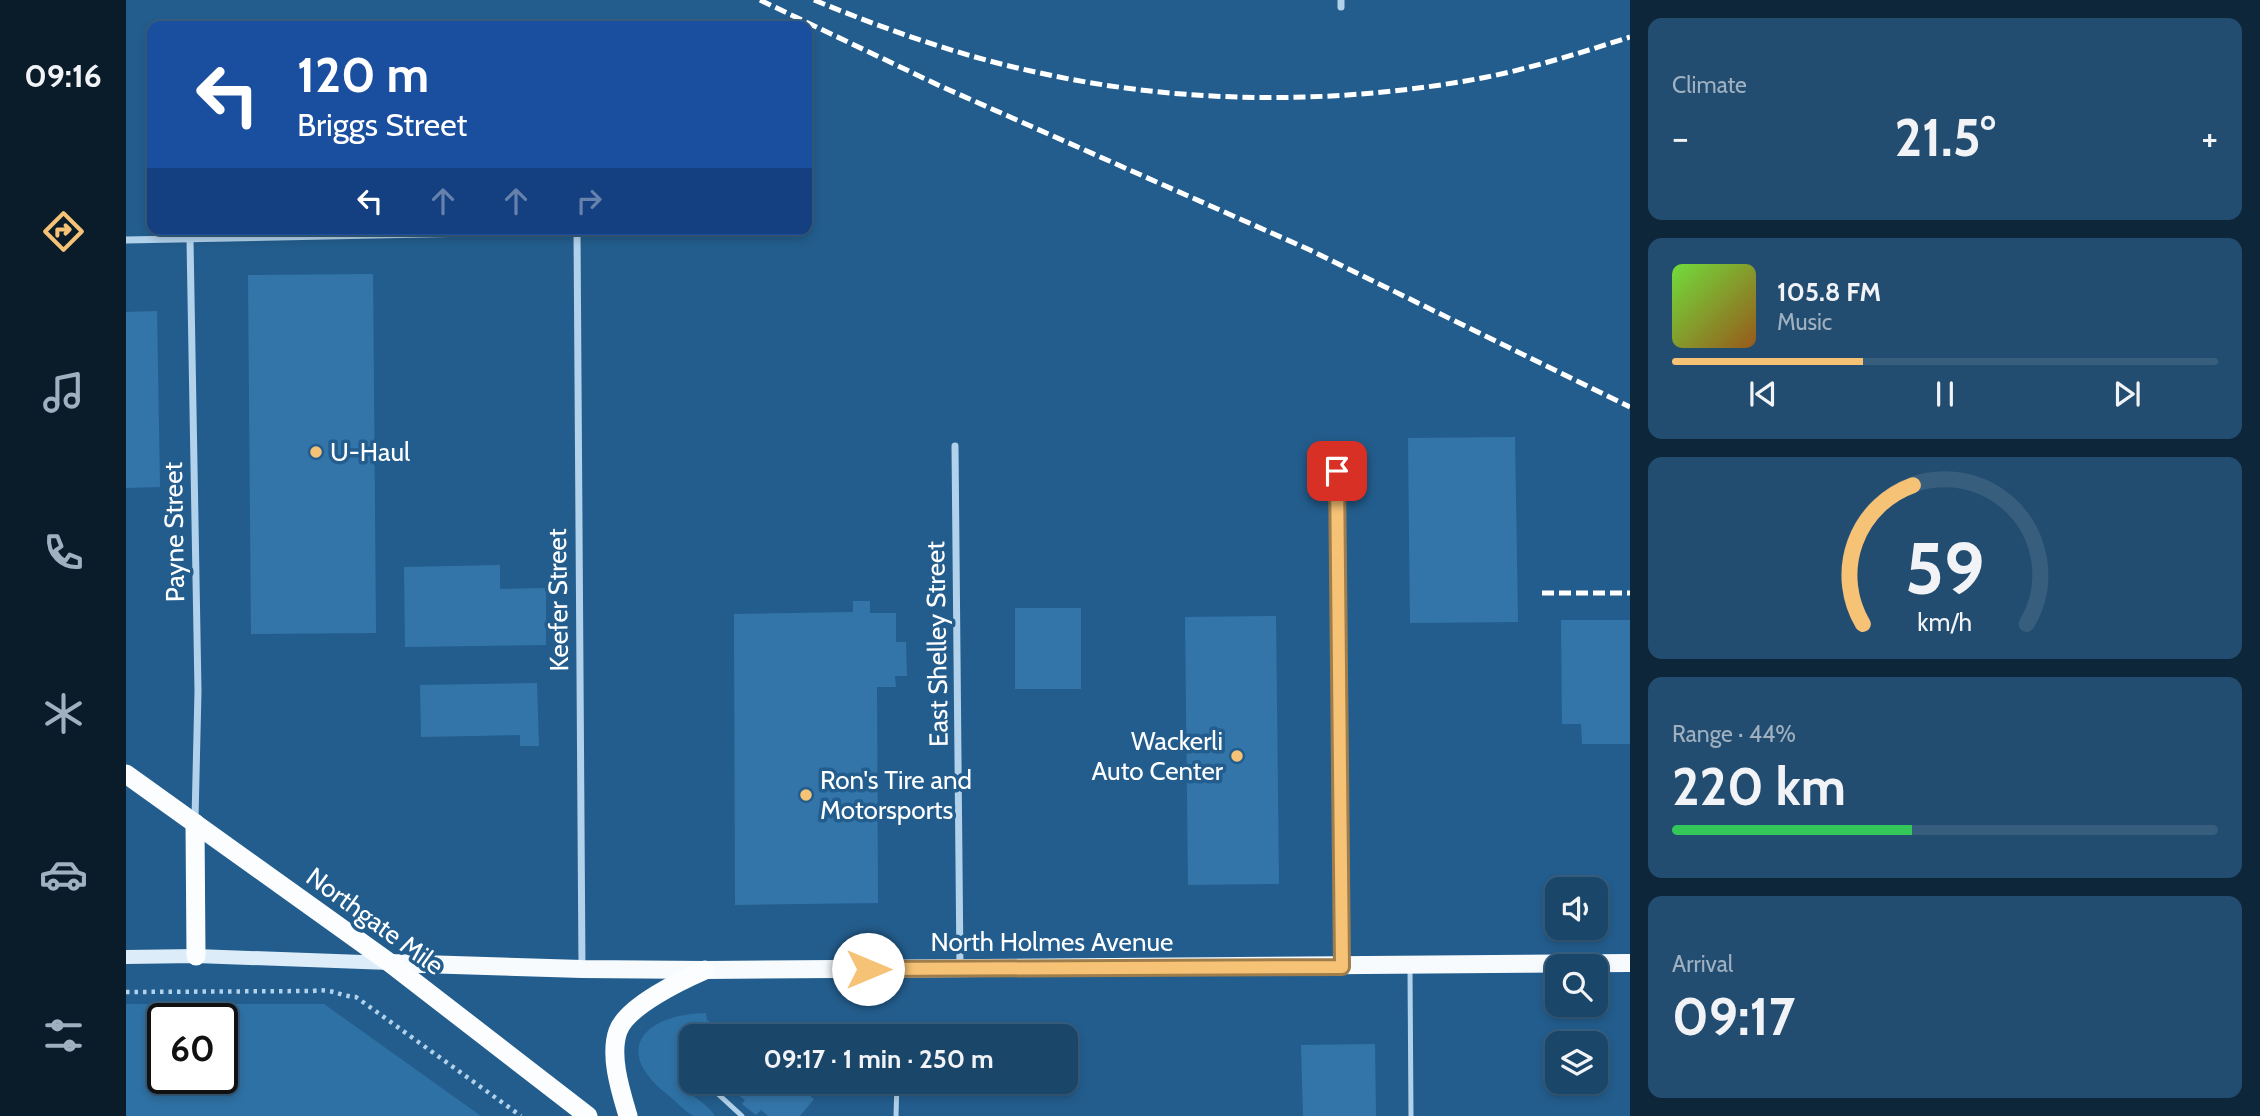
<!DOCTYPE html>
<html lang="en">
<head>
<meta charset="utf-8">
<style>
	body { margin:0; font-family:Cabin,sans-serif; background:#234d70; color:#f1f3f6; height:100vh; display:flex; flex-direction:column; font-size:26px; white-space:nowrap }
	* { box-sizing:border-box; margin:0 }
	p { font-size:23px; color:#9fb1c1 }
	.icon { flex:none; width:38px; height:38px; fill:none; stroke:currentColor; stroke-width:2; stroke-linecap:round; stroke-linejoin:round }
	.map { position:relative; flex:1; overflow:hidden }
	.details { display:flex; flex-direction:column; gap:18px; padding:18px; background:#0e263a; width:630px }
	.details>* { flex:none }
	.top-card { position:absolute; left:21px; top:21px; width:665px; height:214px; border-radius:14px; box-shadow:0 4px 10px #0003,0 0 0 2px #385e7e; background:#1a4fa0; color:#fff; overflow:hidden }
	.fabs { position:absolute; left:1419px; top:877px; display:grid; gap:14px }
	.fabs a { display:grid; place-items:center; width:63px; height:63px; border-radius:14px; background:#1a466a; box-shadow:0 4px 10px #0003,0 0 0 2px #385e7e; font-size:35px }
	.speed { position:absolute; left:21px; top:1003px; display:flex; gap:14px; font-size:35px; font-weight:700; text-align:center }
	.speed>* { display:grid; place-content:center; width:91px; height:91px; border-radius:50%; background:#1a466a; box-shadow:0 4px 10px #0003,0 0 0 2px #385e7e; line-height:1 }
	.speed .limit { border:4px solid #111; border-radius:10px; background:#fff; color:#111 }
	.pin { position:absolute; display:grid; place-items:center; width:60px; height:60px; color:#fff; margin:-30px; border-radius:14px; box-shadow:0 4px 10px #0006 }
	.me { position:absolute; width:77px; margin:-38px; rotate:90deg; stroke-linejoin:round; filter:drop-shadow(0 0 5px #0008) }
	.turn { display:flex; align-items:center; gap:24px; height:147px; padding:0 35px; font-size:32px }
	.turn .icon { width:91px; height:91px; stroke-width:2.5 }
	.turn b { display:block; font-size:49px; line-height:60px }
	.lanes { display:flex; align-items:center; height:66px; padding:0 35px; background:#0003; justify-content:center; gap:35px; direction:ltr }
	.lanes .off { opacity:.35 }
	.big { font-size:52px; font-weight:700; line-height:1.1 }
	.details .tile { flex:1; display:flex; flex-direction:column; justify-content:center; gap:10px; min-width:0; padding:0 24px; border-radius:14px; background:#234d70 }
	.details .dial { align-items:center; gap:0 }
	.dial svg { height:182px; overflow:visible; fill:none; stroke:#385e7e; stroke-width:7; stroke-linecap:round; text-anchor:middle }
	.dial text { fill:#f1f3f6; stroke:none }
	.song { display:flex; align-items:center; gap:21px }
	.cover { width:84px; height:84px; border-radius:10px; background:linear-gradient(135deg,hsl(100 70% 55%),hsl(30 70% 35%)) }
	.played { height:7px; border-radius:4px; background:linear-gradient(90deg,#f6c275 35%,#385e7e 35%) }
	.keys { display:flex; justify-content:space-around; direction:ltr }
	.heat { display:flex; justify-content:space-between; align-items:center; font-size:38px; direction:ltr }
	.charge { height:10px; border-radius:5px; background:linear-gradient(90deg,#34c759 44%,#385e7e 0) }
	.trip { position:absolute; left:553px; top:1024px; width:399px; height:70px; border-radius:14px; background:#1a466a; box-shadow:0 4px 10px #0003,0 0 0 2px #385e7e; font-weight:700; line-height:70px; text-align:center }
	main { display:flex; flex:1; min-height:0 }
	.menu { display:flex; flex-direction:column; width:126px; justify-content:space-around; align-items:center; background:#0a1c2a; color:#9fb1c1 }
	.menu .icon { width:49px; height:49px }
	.menu .active { color:#f6c275 }
	.menu b { font-size:32px; color:#f1f3f6 }
	.map>svg:first-child { display:block }
	.green { fill:#2e71a4; fill-rule:evenodd }
	.building { fill:#3475a9 }
	.lines { fill:none; stroke-linecap:round; stroke-linejoin:round }
	.path { stroke:#b2d2eb; stroke-width:4.5; stroke-dasharray:3.5 5; stroke-linecap:butt }
	.service { stroke:#b2d2eb; stroke-width:5 }
	.minor { stroke:#b2d2eb; stroke-width:7 }
	.secondary { stroke:#ddecf9; stroke-width:14 }
	.primary { stroke:#f7fbfe; stroke-width:18 }
	.trunk { stroke:#fbfdfe; stroke-width:19 }
	.rail { stroke:#fff; stroke-width:5; stroke-dasharray:12 5; stroke-linecap:butt }
	.route-casing { stroke:#a07e4c; stroke-width:18 }
	.route { stroke:#f6c275; stroke-width:12 }
	.poi-dot { fill:#f6c275; stroke:#235d8d; stroke-width:2.5 }
	.labels { text-anchor:middle; dominant-baseline:central; stroke-width:7; stroke-linejoin:round; paint-order:stroke }
	.poi-label { font-size:26px; fill:#fff; stroke:#235d8d; text-anchor:start }
	.street-label { font-size:26px; fill:#fff; stroke:#235d8d }
</style>
</head>
<body>
<main>
<nav class="menu">
<b>09:16</b>
<svg class="icon active" aria-label="directions" viewBox="0 0 24 24"><path d="M12 3l9 9-9 9-9-9zM9 14v-3h6M13 9l2 2-2 2"/></svg>
<svg class="icon" aria-label="music" viewBox="0 0 24 24"><path d="M9 18V5l10-2v13"/><circle cx="6" cy="18" r="3"/><circle cx="16" cy="16" r="3"/></svg>
<svg class="icon" aria-label="phone" viewBox="0 0 24 24"><path d="M5 4h4l2 5-3 2q2 4 5 5l2-3 5 2v4C11 20 4 13 5 4z"/></svg>
<svg class="icon" aria-label="climate" viewBox="0 0 24 24"><path d="M12 3v18M4 7l16 10M4 17L20 7"/></svg>
<svg class="icon" aria-label="car" viewBox="0 0 24 24"><path d="M5 17H2v-5l4-1 3-4h7l3 4 3 1v5h-3M9 17h6M6 11h13"/><circle cx="7" cy="17" r="2"/><circle cx="17" cy="17" r="2"/></svg>
<svg class="icon" aria-label="filters" viewBox="0 0 24 24"><path d="M4 7h16M4 17h16"/><circle cx="9" cy="7" r="2"/><circle cx="15" cy="17" r="2"/></svg>
</nav>
<div class="map">
<svg width="1504" height="1116" viewBox="0 0 1504 1116">
	<rect width="100%" height="100%" fill="#235d8d"/>
	<g class="green">
		<path d="M198 1004 355 1116H0V1004ZM37 1018H96V1078H37Z"/>
		<path d="M580 1013 581 1020 588 1025 579 1036 569 1034 561 1039 562 1057 551 1074C554 1094 578 1098 589 1116 583 1116 573 1116 568 1116 559 1112 550 1101 542 1095 484 1050 519 1014 580 1013Z"/>
	</g>
	<g class="building">
		<polygon points="247,274 250,633 125,634 122,275"/>
		<polygon points="31,311 34,487 0,488 0,312"/>
		<polygon points="1389,437 1392,622 1284,623 1282,438"/>
		<polygon points="374,565 374,589 420,588 420,645 279,647 278,567"/>
		<polygon points="727,601 744,601 744,613 770,613 770,642 780,642 781,676 769,676 770,687 751,687 752,903 609,905 608,614 727,612"/>
		<rect x="889" y="608" width="66" height="81"/>
		<polygon points="1150,616 1153,884 1062,885 1059,617"/>
		<polygon points="1435,620 1504,620 1504,744 1456,744 1455,724 1436,724"/>
		<polygon points="411,683 413,746 394,746 394,735 295,737 294,685"/>
		<polygon points="1249,1044 1250,1116 1177,1116 1175,1045"/>
		<polygon points="600,1082 666,1082 688,1099 674,1116 642,1116 635,1110 630,1115 616,1104 619,1100 598,1084"/>
	</g>
	<g class="lines">
		<path class="path" d="M0 992 187 991C206 988 213 996 230 997L395 1116"/>
		<g class="service">
			<polyline points="1284,969 1285,1116"/>
			<polyline points="588,1036 597,1029 612,1025 719,1025"/>
			<polyline points="579,1082 616,1116"/>
			<polyline points="770,1116 771,1082"/>
		</g>
		<g class="minor">
			<polyline points="1215,0 1215,7"/>
			<polyline points="0,240 451,231 456,969"/>
			<polyline points="64,240 72,691 69,819"/>
			<polyline points="1210,445 1216,966"/>
			<polyline points="829,446 834,968"/>
		</g>
		<polyline class="secondary" points="0,957 70,956 264,963"/>
		<polyline class="primary" points="264,963 456,969 579,970 1504,963"/>
		<g class="trunk">
			<polyline points="0,774 264,963 462,1116"/>
			<polyline points="69,823 70,956"/>
			<path d="M502 1116C495 1092 483 1056 492 1031 501 1006 556 980 579 970"/>
		</g>
		<g class="rail">
			<polyline points="634,0 812,85 1184,250 1504,407"/>
			<path d="M688 0C761 30 837 57 914 73 1059 105 1216 105 1361 77 1410 67 1457 52 1504 37"/>
			<polyline points="1416,593 1504,593"/>
		</g>
	</g>
	<g class="lines">
		<defs>
			<polyline id="route" points="742,969 1216,967 1211,471"/>
		</defs>
		<use href="#route" class="route-casing"/>
		<use href="#route" class="route"/>
	</g>
	<g class="poi-dot">
		<circle cx="190" cy="452" r="7"/>
		<circle cx="1111" cy="756" r="7"/>
		<circle cx="680" cy="795" r="7"/>
	</g>
	<g class="labels">
		<g class="poi-label">
			<text x="204" y="452">U-Haul</text>
			<text x="1097" y="741" text-anchor="end">Wackerli<tspan x="1097" dy="30">Auto Center</tspan></text>
			<text x="694" y="780">Ron's Tire and<tspan x="694" dy="30">Motorsports</tspan></text>
		</g>
		<g class="street-label">
			<text transform="translate(48 532) rotate(-91)">Payne Street</text>
			<text transform="translate(432 600) rotate(-91)">Keefer Street</text>
			<text transform="translate(811 644) rotate(-91)">East Shelley Street</text>
			<text transform="translate(249 921) rotate(36)">Northgate Mile</text>
			<text x="926" y="942">North Holmes Avenue</text>
		</g>
	</g>
</svg>
<div class="fabs">
<a><svg class="icon" aria-label="sound" viewBox="0 0 24 24"><path d="M4 9h4l5-4v14l-5-4H4zM17 9q2 3 0 6"/></svg></a>
<a><svg class="icon" aria-label="search" viewBox="0 0 24 24"><circle cx="10" cy="10" r="6"/><path d="M15 15l6 6"/></svg></a>
<a><svg class="icon" aria-label="layers" viewBox="0 0 24 24"><path d="M12 4l9 5-9 5-9-5zM3 14l9 5 9-5"/></svg></a>
</div>
<div class="speed"><div class="limit">60</div></div>
<div class="pin" style="left:1211px;top:471px;background:#d93025"><svg class="icon" aria-label="arrive" viewBox="0 0 24 24"><path d="M6 21V4h12l-3 4 3 4H6"/></svg></div>
<svg class="me" style="left:742px;top:969px" viewBox="-20 -20 40 40"><circle r="19" fill="#fff"/><path d="M0-13L10 11 0 6-10 11z" fill="#f6c275"/></svg>
<div class="trip">09:17 · 1 min · 250 m</div>
<div class="top-card">
<div class="turn"><svg class="icon" aria-label="left" viewBox="0 0 24 24"><path d="M17 20v-9H6M10 6l-5 5 5 5"/></svg><div><b>120 m</b>Briggs Street</div></div>
<div class="lanes"><svg class="icon" aria-label="left" viewBox="0 0 24 24"><path d="M17 20v-9H6M10 6l-5 5 5 5"/></svg><svg class="icon off" aria-label="ahead" viewBox="0 0 24 24"><path d="M12 20V5M6 11l6-6 6 6"/></svg><svg class="icon off" aria-label="ahead" viewBox="0 0 24 24"><path d="M12 20V5M6 11l6-6 6 6"/></svg><svg class="icon off" aria-label="right" viewBox="0 0 24 24"><path d="M7 20v-9h11M14 6l5 5-5 5"/></svg></div>
</div>
</div>
<section class="details">
<div class="tile"><p>Climate</p>
<div class="heat"><a>−</a><b class="big">21.5°</b><a>+</a></div>
</div>
<div class="tile">
<div class="song"><i class="cover"></i><div><b>105.8 FM</b><p>Music</p></div></div>
<div class="played"></div>
<div class="keys"><svg class="icon" aria-label="previous" viewBox="0 0 24 24"><path d="M18 5L8 12l10 7zM5 5v14"/></svg><svg class="icon" aria-label="pause" viewBox="0 0 24 24"><path d="M8 5v14M16 5v14"/></svg><svg class="icon" aria-label="next" viewBox="0 0 24 24"><path d="M6 5l10 7-10 7zM19 5v14"/></svg></div>
</div>
<div class="tile dial"><svg viewBox="0 0 100 80">
<path d="M14 69A42 42 0 1 1 86 69"/>
<path d="M14 69A42 42 0 0 1 36 8" stroke="#f6c275"/>
<text x="50" y="56" font-size="32" font-weight="700">59</text>
<text x="50" y="72" font-size="11">km/h</text>
</svg></div>
<div class="tile"><p>Range · 44%</p><b class="big">220 km</b><div class="charge"></div></div>
<div class="tile"><p>Arrival</p><b class="big">09:17</b></div>
</section>
</main>
</body>
</html>
